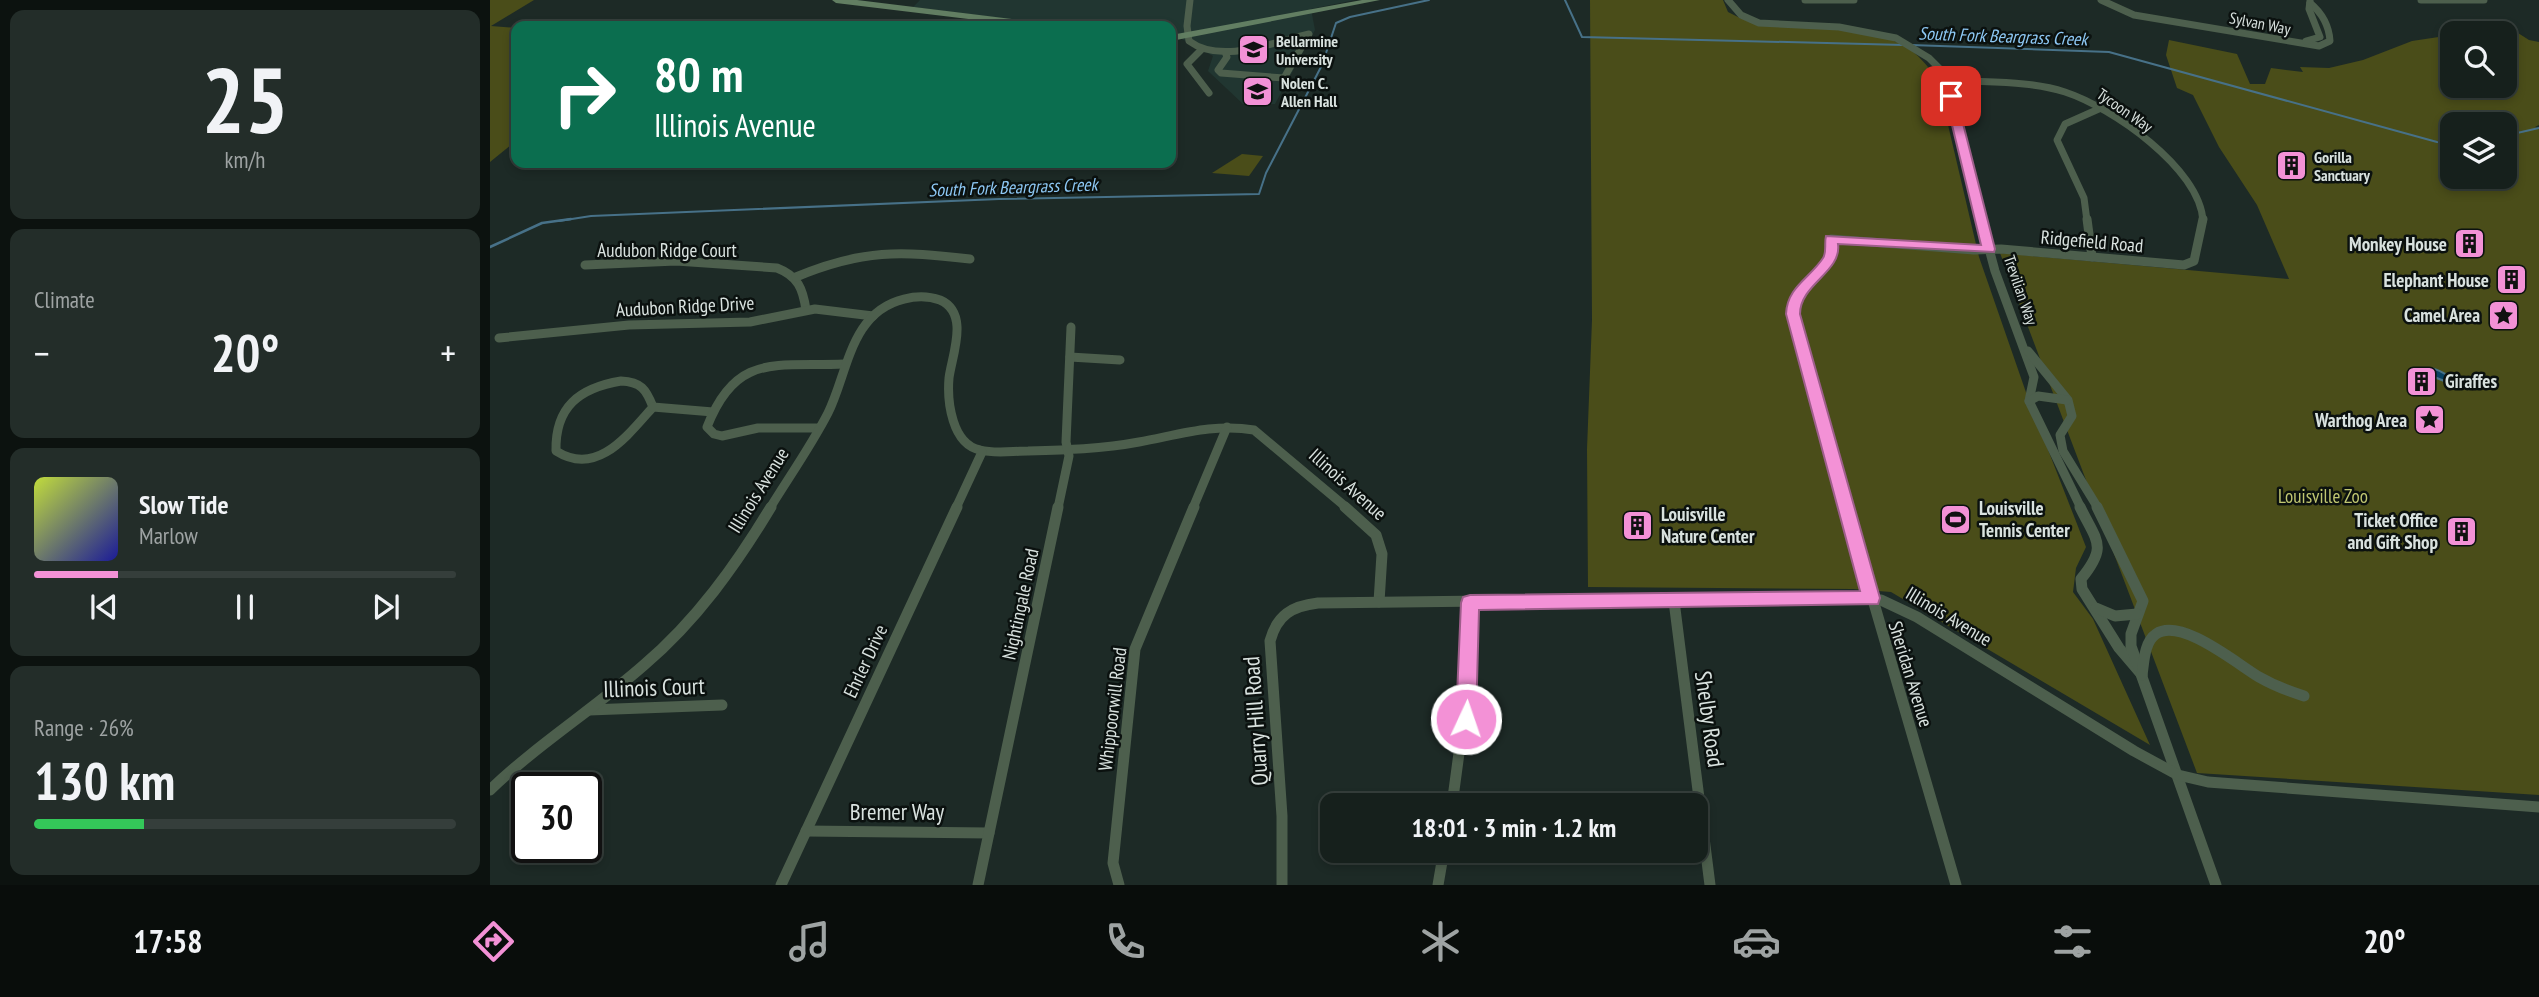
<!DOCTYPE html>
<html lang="en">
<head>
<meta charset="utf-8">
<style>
	body { margin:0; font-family:"PT Sans Narrow",sans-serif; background:#232d29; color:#f1f3f6; height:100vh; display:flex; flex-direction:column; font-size:26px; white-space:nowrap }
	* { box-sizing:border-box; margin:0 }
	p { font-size:23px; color:#9ea3a3 }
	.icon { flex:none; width:38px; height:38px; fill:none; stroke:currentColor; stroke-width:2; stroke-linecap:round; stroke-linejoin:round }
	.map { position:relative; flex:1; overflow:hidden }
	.side { display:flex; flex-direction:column; gap:10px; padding:10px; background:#0c120f; width:490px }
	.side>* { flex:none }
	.guide { position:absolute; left:21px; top:21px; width:665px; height:147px; border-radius:14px; box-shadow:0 4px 10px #0003,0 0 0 2px #353e3b; background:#0b6e4f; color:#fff; overflow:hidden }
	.controls { position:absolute; left:1950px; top:21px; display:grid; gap:14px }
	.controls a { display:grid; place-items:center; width:77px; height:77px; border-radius:14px; background:#16201c; box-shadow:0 4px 10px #0003,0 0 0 2px #353e3b; font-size:35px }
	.speed { position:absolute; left:21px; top:772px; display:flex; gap:14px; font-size:35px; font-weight:700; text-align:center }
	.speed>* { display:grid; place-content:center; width:91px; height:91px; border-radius:50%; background:#16201c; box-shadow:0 4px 10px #0003,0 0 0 2px #353e3b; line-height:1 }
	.speed .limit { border:4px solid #111; border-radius:10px; background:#fff; color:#111 }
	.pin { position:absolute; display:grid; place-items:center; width:60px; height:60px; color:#fff; margin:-30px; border-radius:14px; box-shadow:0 4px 10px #0006 }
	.me { position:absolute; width:77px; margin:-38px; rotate:3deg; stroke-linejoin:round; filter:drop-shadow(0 0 5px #0008) }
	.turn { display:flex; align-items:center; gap:24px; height:147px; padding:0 28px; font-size:32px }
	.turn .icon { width:91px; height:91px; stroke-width:2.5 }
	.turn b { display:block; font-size:49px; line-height:60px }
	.big { font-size:52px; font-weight:700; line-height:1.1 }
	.side .card { flex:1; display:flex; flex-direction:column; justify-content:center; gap:10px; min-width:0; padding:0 24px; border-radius:14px; background:#232d29 }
	.side .dial { align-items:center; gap:0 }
	.dial b { font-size:91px; line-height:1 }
	.song { display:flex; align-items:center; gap:21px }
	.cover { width:84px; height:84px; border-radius:10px; background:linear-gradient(135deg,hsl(70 70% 55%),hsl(240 70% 35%)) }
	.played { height:7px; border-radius:4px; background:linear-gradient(90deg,#f391d6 20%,#353e3b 20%) }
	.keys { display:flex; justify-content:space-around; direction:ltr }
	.heat { display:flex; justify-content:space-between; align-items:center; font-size:38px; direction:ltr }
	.charge { height:10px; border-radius:5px; background:linear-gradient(90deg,#34c759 26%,#353e3b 0) }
	.trip { position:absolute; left:830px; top:793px; width:388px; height:70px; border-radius:14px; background:#16201c; box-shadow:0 4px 10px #0003,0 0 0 2px #353e3b; font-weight:700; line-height:70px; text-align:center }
	.menu { display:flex; height:112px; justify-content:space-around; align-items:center; background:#090d0b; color:#9ea3a3 }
	.menu .icon { width:49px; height:49px }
	.menu .current { color:#f391d6 }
	.menu b { font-size:32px; color:#f1f3f6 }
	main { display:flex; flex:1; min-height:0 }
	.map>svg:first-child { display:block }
	.built { fill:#213631 }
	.green { fill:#4a4d19; fill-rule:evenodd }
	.water { fill:#084162; stroke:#477188; stroke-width:2 }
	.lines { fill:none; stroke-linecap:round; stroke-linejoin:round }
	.stream-far1 { stroke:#477188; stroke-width:2 }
	.stream { stroke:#477188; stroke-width:2.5 }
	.street-far2 { stroke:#4d5f4d; stroke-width:7 }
	.street-far1 { stroke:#4d5f4d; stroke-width:9 }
	.street { stroke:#4d5f4d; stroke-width:11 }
	.secondary { fill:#627e62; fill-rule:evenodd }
	.route { fill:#f391d6; stroke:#9e5e8b; stroke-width:2 }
	.labels { text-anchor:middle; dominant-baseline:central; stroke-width:5; stroke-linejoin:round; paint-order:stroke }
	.far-street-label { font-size:16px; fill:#d9e2df; stroke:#0b110f }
	.far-poi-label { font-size:16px; font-weight:bold; fill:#d9e2df; stroke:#0b110f; text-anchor:start }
	.far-water-label { font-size:18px; font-style:italic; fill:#8ec9f6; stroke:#0b110f }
	.street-label { font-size:19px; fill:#d9e2df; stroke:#0b110f }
	.poi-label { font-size:19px; font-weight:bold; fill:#d9e2df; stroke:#0b110f; text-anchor:end }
	.park-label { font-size:19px; fill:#c1c771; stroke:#0b110f }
	.near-street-label { font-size:23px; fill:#d9e2df; stroke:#0b110f }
</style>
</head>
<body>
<main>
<section class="side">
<div class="card dial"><b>25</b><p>km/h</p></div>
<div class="card"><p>Climate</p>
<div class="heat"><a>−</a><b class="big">20°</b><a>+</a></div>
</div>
<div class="card">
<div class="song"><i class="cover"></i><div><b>Slow Tide</b><p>Marlow</p></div></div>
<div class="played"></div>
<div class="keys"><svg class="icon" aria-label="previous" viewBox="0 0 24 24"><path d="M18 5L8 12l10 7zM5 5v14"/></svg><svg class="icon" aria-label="pause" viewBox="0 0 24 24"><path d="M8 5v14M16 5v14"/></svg><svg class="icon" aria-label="next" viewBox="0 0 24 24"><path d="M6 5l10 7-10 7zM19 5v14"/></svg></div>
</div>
<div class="card"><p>Range · 26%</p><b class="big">130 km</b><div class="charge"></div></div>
</section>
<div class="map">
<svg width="2049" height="885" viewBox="0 0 2049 885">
	<rect width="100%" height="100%" fill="#1d2a26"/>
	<polygon class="built" points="430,0 865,0 821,9 825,30 785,104 753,104 718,71 723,56 690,38 681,38 681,26 574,26 423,7"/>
	<g class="green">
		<polygon points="0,0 44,0 1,26 26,28 26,141 0,162"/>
		<path d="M1100 0H1233L1238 12 1252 19C1297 24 1386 24 1421 50 1431 58 1439 68 1447 78L1489 257 1539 401 1596 547 1586 568 1583 592 1603 619 1660 745 1401 592 1363 589 1098 587 1097 449 1102 320Z"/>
		<path d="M2017 26 2039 40 2049 42V125L2045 127 2049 129V795L1707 773 1510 253 1799 279 1767 205 1729 147 1703 95 1687 88 1676 55 1679 40 1747 54 1760 84H1775L1781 68 1813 72 1810 67 1839 68 1873 60 1922 41 1962 35V86H2014V33H1971ZM1962 124H2014V177H1962Z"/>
		<polygon points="752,154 773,156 759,176 722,173"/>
	</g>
	<path class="water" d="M1938 368C1950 368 1955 376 1966 379 1978 382 1989 371 2000 383 1980 394 1950 380 1931 371Z"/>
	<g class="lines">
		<g class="stream-far1">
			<polyline points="1075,0 1092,37 1414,45"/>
			<polyline points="1421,45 1619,52 1947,142 1962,143"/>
			<polyline points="2014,136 2049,128"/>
			<polyline points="69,221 101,216 509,199 769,194 776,173 832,65 846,23 860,17 939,0"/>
		</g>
		<polyline class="stream" points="0,247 52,223 81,219"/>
		<g class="street-far2">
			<path d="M700 0 697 26 699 41C731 65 784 42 819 34L794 78 731 73 728 70 737 57 735 52"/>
			<polyline points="1238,0 1251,15 1269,23 1349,27 1406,38 1439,58 1453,72 1492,221"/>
			<polyline points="1315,0 1364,0"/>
			<path d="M1611 0 1644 15 1829 46 1840 41C1839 25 1832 13 1820 3"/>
			<polyline points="1931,0 1994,0"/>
			<polyline points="1816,41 1830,37 1819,9 1820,1"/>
			<polyline points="711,50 697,64 719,93"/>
			<path d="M1457 80C1496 83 1538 80 1575 92 1621 107 1710 168 1713 221"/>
			<polyline points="1597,221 1594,198 1567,140 1575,124 1611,108"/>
		</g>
		<g class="street-far1">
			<polyline points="1491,219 1505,271 1544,377 1539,401 1591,508"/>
			<polyline points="1597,219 1602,257"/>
			<path d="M95 265 186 261 287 268C308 276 313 289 316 310"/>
			<path d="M306 277C373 249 410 251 480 259"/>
			<polyline points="9,338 139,325 260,322 325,309 383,316"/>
			<polyline points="1538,351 1578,400 1582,416 1570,435 1573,451 1608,508"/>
			<polyline points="580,357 630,360"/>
			<path d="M131 381C151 382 156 389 163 407 137 436 107 477 66 451 65 407 89 388 131 381Z"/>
			<polyline points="1539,401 1548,396 1577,400"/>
			<polyline points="163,407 223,412"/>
			<path d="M328 428H268L232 436 224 434 217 427C246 352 286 367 354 364"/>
			<path d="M280 508C299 477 321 446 338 413 358 373 360 312 414 299 426 296 439 296 450 300 480 313 462 355 459 378 457 402 462 444 490 450 505 454 522 451 538 451 575 450 612 449 649 442 688 435 724 423 764 430L857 508"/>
			<polyline points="466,508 492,452"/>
			<polyline points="568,508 579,456 576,442 581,327"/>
			<polyline points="703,508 737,427"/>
			<path d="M1356 508 1303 314C1304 307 1305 298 1309 292 1323 273 1343 265 1341 239L1484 250 1511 249 1694 265 1704 261 1713 219"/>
		</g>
		<g class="street">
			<polyline points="855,507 886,535 892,554 889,602"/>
			<polyline points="1356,507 1466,885"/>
			<path d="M1590 507C1607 542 1618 546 1591 579L1592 589 1629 648 1652 675"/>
			<polyline points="1607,507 1653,601 1641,634 1641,646 1726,885"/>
			<polyline points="1184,601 1220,885"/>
			<polyline points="1606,608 1625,616 1647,614"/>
			<path d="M1652 675C1654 663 1654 642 1666 634 1691 617 1747 664 1769 677 1783 685 1798 691 1814 696"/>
			<polyline points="99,710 232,705"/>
			<path d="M0 790C48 744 104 709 154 665 206 621 246 565 281 507"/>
			<polyline points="962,805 979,679 980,603"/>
			<polyline points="316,831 499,833"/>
			<polyline points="291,885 467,507"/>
			<polyline points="488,885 568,507"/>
			<polyline points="629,885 623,863 645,649 704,507"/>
			<path d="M792 885V816L780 641C787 615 802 606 828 603L1353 597 1391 600 1427 617 1644 751 1688 775 1718 782 2049 807"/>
			<polyline points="948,885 954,850"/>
		</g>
		<g class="secondary">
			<polygon points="342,0 367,0 555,23 559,26 536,26 346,3"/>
			<polygon points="872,0 890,0 681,41 681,35"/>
		</g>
	</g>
	<path class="route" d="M1461 93 1466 96 1505 249 1504 252 1348 244C1352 272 1310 284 1310 314L1390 598 1388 604 989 610 986 719 983 725 976 728 969 725 966 719 971 603 973 597 980 595 1370 591 1296 314C1297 287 1320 278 1333 258 1337 252 1334 243 1336 236L1491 245 1455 96Z"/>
	<defs>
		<symbol id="university-square" viewBox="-11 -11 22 22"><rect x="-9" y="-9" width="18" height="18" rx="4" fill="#f391d6" stroke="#0b110f"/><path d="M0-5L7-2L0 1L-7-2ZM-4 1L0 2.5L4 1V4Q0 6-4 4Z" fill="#111"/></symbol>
		<symbol id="building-square" viewBox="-11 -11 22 22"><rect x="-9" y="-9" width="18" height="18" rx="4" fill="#f391d6" stroke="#0b110f"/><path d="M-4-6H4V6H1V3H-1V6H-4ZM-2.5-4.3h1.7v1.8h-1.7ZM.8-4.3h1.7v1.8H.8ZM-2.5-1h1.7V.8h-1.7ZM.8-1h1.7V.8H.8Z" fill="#111"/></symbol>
		<symbol id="sight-square" viewBox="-11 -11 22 22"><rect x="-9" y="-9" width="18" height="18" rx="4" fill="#f391d6" stroke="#0b110f"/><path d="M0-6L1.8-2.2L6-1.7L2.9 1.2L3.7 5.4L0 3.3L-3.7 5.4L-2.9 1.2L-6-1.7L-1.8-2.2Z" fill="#111"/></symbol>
		<symbol id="stadium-square" viewBox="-11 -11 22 22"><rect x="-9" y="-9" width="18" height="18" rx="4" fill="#f391d6" stroke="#0b110f"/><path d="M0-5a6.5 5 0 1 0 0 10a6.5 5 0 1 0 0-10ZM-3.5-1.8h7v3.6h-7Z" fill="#111"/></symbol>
	</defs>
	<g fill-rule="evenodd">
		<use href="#university-square" x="746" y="32" width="35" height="35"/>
		<use href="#university-square" x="750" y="74" width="35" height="35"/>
		<use href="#building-square" x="1784" y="148" width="35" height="35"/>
		<use href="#building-square" x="1962" y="226" width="35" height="35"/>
		<use href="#building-square" x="2004" y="262" width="35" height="35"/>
		<use href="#sight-square" x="1996" y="298" width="35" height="35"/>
		<use href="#building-square" x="1914" y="364" width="35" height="35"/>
		<use href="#sight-square" x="1922" y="402" width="35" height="35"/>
		<use href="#stadium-square" x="1448" y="502" width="35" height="35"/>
		<use href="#building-square" x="1130" y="508" width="35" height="35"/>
		<use href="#building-square" x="1954" y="514" width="35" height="35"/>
	</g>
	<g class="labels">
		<g class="far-street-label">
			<text transform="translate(1770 23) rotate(11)">Sylvan Way</text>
			<text transform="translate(1635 110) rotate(35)">Tycoon Way</text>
			<text transform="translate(1531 290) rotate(71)">Trevilian Way</text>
		</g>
		<g class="far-poi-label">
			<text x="786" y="41">Bellarmine<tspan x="786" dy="18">University</tspan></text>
			<text x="791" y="83">Nolen C.<tspan x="791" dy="18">Allen Hall</tspan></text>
			<text x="1824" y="157">Gorilla<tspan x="1824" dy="18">Sanctuary</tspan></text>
		</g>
		<g class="far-water-label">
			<text transform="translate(1513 36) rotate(2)">South Fork Beargrass Creek</text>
			<text transform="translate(523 187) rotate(-2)">South Fork Beargrass Creek</text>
		</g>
		<g class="street-label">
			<text transform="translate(1602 241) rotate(5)">Ridgefield Road</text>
			<text x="177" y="250">Audubon Ridge Court</text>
			<text transform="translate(195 306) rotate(-3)">Audubon Ridge Drive</text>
			<text transform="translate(858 484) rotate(42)">Illinois Avenue</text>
			<text transform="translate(268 490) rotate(-58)">Illinois Avenue</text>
			<text transform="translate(530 604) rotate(-78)">Nightingale Road</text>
			<text transform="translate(1459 616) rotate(31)">Illinois Avenue</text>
			<text transform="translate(375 661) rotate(-65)">Ehrler Drive</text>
			<text transform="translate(1421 674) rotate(73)">Sheridan Avenue</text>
			<text transform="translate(622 709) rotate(-83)">Whippoorwill Road</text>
		</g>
		<g class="poi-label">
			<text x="1957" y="244">Monkey House</text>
			<text x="1999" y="280">Elephant House</text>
			<text x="1990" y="315">Camel Area</text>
			<text x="1955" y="381" text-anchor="start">Giraffes</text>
			<text x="1917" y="420">Warthog Area</text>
			<text x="1489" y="508" text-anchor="start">Louisville<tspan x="1489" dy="22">Tennis Center</tspan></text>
			<text x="1171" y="514" text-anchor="start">Louisville<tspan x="1171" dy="22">Nature Center</tspan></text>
			<text x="1948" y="520">Ticket Office<tspan x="1948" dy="22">and Gift Shop</tspan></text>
		</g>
		<g class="park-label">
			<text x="1833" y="496">Louisville Zoo</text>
		</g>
		<g class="near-street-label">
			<text transform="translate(164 687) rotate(-2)">Illinois Court</text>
			<text transform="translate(1220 719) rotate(82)">Shelby Road</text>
			<text transform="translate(765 721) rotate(-94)">Quarry Hill Road</text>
			<text x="407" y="811">Bremer Way</text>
		</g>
	</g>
</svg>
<div class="controls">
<a><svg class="icon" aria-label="search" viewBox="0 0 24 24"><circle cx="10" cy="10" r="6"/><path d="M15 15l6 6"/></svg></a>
<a><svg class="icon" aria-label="layers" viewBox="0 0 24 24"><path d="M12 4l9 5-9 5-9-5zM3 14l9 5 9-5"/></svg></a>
</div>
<div class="speed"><div class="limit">30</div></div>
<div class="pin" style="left:1461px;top:96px;background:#d93025"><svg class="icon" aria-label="arrive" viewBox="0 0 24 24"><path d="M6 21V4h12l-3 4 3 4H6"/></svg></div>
<svg class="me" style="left:976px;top:719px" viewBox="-20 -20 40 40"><circle r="17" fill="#f391d6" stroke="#fff" stroke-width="3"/><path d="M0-11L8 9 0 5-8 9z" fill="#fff"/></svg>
<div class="trip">18:01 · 3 min · 1.2 km</div>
<div class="guide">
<div class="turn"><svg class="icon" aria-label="right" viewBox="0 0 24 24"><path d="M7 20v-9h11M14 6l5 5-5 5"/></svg><div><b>80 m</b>Illinois Avenue</div></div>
</div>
</div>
</main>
<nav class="menu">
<b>17:58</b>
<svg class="icon current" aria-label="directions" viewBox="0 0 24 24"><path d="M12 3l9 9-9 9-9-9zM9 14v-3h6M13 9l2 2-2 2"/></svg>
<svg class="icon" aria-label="music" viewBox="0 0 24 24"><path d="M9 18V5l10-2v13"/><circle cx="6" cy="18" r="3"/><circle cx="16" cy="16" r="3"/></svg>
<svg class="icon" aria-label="phone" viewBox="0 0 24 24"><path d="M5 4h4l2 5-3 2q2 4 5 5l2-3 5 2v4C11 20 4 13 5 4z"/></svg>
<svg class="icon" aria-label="climate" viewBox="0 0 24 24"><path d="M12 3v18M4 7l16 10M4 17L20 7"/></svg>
<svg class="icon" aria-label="car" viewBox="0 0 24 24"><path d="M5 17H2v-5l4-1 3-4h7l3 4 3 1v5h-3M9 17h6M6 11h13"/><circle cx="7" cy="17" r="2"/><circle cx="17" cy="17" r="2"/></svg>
<svg class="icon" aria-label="filters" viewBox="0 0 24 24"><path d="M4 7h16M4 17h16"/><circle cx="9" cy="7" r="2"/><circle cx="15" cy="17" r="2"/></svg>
<b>20°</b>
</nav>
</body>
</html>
